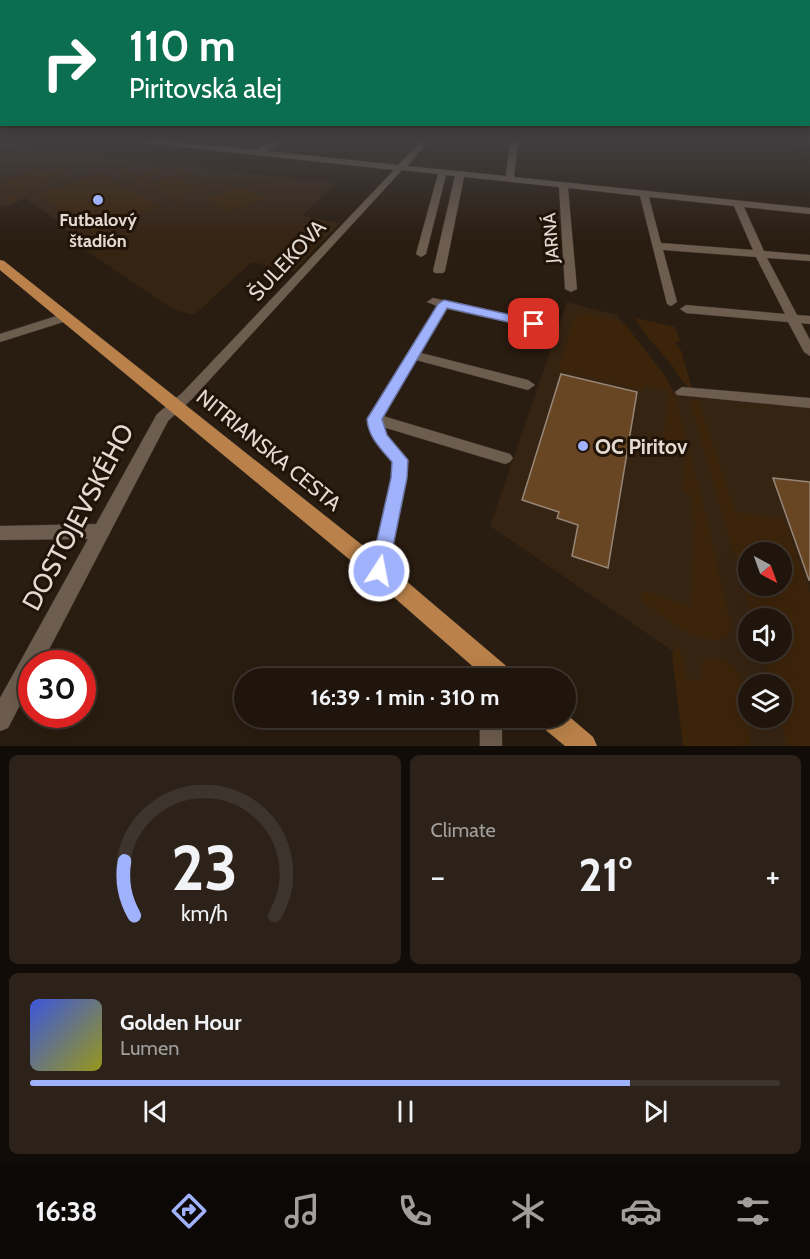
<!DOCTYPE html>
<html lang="en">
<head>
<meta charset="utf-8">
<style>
	body { margin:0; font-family:Cabin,sans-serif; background:#2c221a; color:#f1f3f6; height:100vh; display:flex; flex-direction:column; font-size:22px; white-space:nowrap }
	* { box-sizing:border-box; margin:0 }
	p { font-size:20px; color:#a19f9d }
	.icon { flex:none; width:33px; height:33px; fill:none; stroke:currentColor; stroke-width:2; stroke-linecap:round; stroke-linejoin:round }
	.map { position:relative; height:746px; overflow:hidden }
	.side { display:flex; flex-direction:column; gap:9px; padding:9px; background:#110c07; flex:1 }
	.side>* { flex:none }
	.guide { position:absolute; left:0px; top:0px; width:810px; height:126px; box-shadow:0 6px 24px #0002,0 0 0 2px #3c342d; background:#0b6e4f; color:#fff; overflow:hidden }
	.needle { width:39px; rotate:139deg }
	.tools { position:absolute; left:738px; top:542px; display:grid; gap:12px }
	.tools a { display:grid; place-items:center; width:54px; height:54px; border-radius:50%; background:#1f150c; box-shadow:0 6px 24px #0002,0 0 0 2px #3c342d; font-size:30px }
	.speed { position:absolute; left:18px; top:650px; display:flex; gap:12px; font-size:30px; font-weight:700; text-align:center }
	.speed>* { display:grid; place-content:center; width:78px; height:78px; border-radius:50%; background:#1f150c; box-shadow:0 6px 24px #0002,0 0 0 2px #3c342d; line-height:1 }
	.speed .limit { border:9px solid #d22; background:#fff; color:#111 }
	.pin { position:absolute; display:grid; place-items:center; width:51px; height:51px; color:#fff; margin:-26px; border-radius:12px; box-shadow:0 3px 9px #0006 }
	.me { position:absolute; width:66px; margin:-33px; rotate:11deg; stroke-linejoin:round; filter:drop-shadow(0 0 4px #0008) }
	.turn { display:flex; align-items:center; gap:21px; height:126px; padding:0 30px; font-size:27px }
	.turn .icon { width:78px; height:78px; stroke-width:2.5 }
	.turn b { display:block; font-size:42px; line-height:51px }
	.big { font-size:45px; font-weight:700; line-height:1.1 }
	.side .widget { flex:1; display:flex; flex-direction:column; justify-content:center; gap:9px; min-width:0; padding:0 21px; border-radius:9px; background:#2c221a }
	.side .dial { align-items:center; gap:0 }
	.dial svg { height:156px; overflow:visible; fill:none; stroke:#3c342d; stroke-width:7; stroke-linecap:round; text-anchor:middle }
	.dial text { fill:#f1f3f6; stroke:none }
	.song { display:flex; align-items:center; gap:18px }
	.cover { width:72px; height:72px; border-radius:9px; background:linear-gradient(135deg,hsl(230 70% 55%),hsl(60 70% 35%)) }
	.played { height:6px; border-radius:3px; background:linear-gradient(90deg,#a1b2fd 80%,#3c342d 80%) }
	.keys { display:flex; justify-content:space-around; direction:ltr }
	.heat { display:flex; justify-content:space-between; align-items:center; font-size:33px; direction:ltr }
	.side .tiles { flex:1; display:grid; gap:9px; grid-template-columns:1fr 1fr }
	.widget:last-child { grid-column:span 2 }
	.trip { position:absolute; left:234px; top:668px; width:342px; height:60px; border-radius:30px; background:#1f150c; box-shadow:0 6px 24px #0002,0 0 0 2px #3c342d; font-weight:700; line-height:60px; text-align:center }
	.tab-bar { display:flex; height:96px; justify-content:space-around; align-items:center; background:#0c0805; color:#a19f9d }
	.tab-bar .icon { width:42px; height:42px }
	.tab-bar .selected { color:#a1b2fd }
	.tab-bar b { font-size:27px; color:#f1f3f6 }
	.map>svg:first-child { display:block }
	.built { fill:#362413; fill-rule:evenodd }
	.green { fill:#3c240a; fill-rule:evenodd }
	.building { fill:#684624; stroke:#968677; stroke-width:1.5 }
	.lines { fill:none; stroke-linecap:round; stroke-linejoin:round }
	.minor-casing { stroke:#40352e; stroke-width:1 }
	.major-casing { stroke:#40352e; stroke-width:1 }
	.minor { fill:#6d5d4f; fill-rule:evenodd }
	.major { fill:#ba824a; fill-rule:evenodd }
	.route { fill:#a1b2fd; stroke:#6974a4; stroke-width:1.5 }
	.poi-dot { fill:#a1b2fd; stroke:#201307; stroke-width:2 }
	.labels { text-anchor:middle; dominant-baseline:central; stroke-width:6; stroke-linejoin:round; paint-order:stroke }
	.far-poi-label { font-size:18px; font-weight:bold; fill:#e3dad2; stroke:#201307 }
	.far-street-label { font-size:18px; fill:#e3dad2; stroke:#201307 }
	.street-label { font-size:21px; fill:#e3dad2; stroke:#201307 }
	.poi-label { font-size:21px; font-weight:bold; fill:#e3dad2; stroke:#201307; text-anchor:start }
	.near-street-label { font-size:26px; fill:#e3dad2; stroke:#201307 }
</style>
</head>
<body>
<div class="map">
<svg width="810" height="746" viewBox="0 0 810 746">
	<rect width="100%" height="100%" fill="#291c10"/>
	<g class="built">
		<polygon points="0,143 101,153 107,154 102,157 336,183 302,216 340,223 294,271 252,262 194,315 174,310 79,246 85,243 64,229 67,227 25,198 5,208 0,205"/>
		<path d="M567 302 617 315 678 396 810 408V746H688L674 652 490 526ZM748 552H782V585H748ZM748 618H782V651H748ZM748 684H782V717H748Z"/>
	</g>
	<g class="green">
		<path d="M91 157H93L9 202 6 201 12 197 0 198 21 193 58 174 62 170 54 166 39 169 56 173 22 191 3 187 0 188C10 176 47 161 63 167L66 170Z"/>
		<path d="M119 166 140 178C156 163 177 169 194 177 200 180 206 182 208 188L201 195 181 199 183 201 179 203 114 168ZM171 170 200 184 203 189 195 195 178 197 199 188 173 175 152 183 174 196 146 180 153 173Z"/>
		<polygon points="100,173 101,173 160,206 94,233 37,194"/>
		<polygon points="240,186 264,198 231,212 206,199"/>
		<path d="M587 314 616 320 626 325 667 379 676 400 708 525 731 627C724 663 654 613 641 599L642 593 648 592 691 607 695 520 692 519 693 495 683 492 685 457 680 453 656 445V441L663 442 669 391 644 385 643 391 558 370 575 317Z"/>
		<path d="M635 318 675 327 680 341 675 343 681 350 692 389C681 384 678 373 671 364 658 348 644 335 635 318Z"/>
		<path d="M697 398 735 512 784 519 810 593V746H787L780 717H782V684H771L762 651H782V618H753L690 402ZM748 552H782V585H748Z"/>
		<path d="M678 646 682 655 687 679 702 681 701 667 703 660C753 650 748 714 751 746H683L672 654Z"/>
	</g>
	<g class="building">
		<polygon points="561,374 637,392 608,568 572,556 578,525 557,518 559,512 522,500"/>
		<polygon points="773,478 810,482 810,580 809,580"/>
	</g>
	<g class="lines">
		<defs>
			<g id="minor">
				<path d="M125 139H149L257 150 275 139H284L267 151 398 165 423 139H431L407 166 506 176 510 139H518L514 177 810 208V214L744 207 764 251 810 255V261L767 258 797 315 810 316V324L801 323 810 340V356L804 352 788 322 686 313 680 309 686 305 785 314 756 257 663 250 677 302 671 306 667 304 640 196 568 188 577 289 571 292 565 289 559 187 464 177 445 271 443 273H435L433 271 455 176 446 175 426 254 421 257 416 254 438 174 402 170 192 399 168 421 42 663H32V682L8 728 0 731V698L88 539 0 540V526L96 524 157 414 182 393 394 170 129 141ZM649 197 734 206 753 250 661 243Z"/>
				<polygon points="433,298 553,324 559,328 553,332 447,309 421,353 528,380 535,385 528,390 416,360 383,416 510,454 513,458 510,462 505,464 383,427 389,438 408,460 407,478 388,571 385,577 379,579 373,577 370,571 391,478 392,462 375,441 367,419 437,306 427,302"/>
				<polygon points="66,313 72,317 70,320 0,342 0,334"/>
				<polygon points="682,387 810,398 810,408 677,395 675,392"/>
				<rect x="480" y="717" width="22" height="29"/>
			</g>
			<g id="major">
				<polygon points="0,260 4,261 386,564 511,670 515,678 486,678 372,578 0,270"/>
				<polygon points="566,714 593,737 597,746 565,746 541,726 538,717 566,717"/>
			</g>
		</defs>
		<use href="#minor" class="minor-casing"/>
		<use href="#major" class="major-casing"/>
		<use href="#minor" class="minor"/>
		<use href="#major" class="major"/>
	</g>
	<linearGradient id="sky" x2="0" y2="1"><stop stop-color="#170f09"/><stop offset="0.57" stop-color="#434042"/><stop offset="1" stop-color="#434042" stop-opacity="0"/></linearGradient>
	<rect width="810" height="243" fill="url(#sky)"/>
	<path class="route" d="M444 300 534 320 540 324 534 328 447 308 382 419 387 435 408 460 407 478 388 571 386 577 379 580 373 577 370 571 391 478 392 462C381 449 368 437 367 419L438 304Z"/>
	<g class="poi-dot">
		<circle cx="98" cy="200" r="6"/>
		<circle cx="583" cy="446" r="6"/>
	</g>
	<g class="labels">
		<g class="far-poi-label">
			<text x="98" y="220">Futbalový<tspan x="98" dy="21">štadión</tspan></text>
		</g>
		<g class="far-street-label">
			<text transform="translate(551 238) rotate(-94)">JARNÁ</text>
		</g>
		<g class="street-label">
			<text transform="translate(287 260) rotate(-47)">ŠULEKOVA</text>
			<text transform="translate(269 450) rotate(39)">NITRIANSKA CESTA</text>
		</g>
		<g class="poi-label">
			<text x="595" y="446">OC Piritov</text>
		</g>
		<g class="near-street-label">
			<text transform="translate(78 517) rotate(-62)">DOSTOJEVSKÉHO</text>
		</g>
	</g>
</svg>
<div class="tools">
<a><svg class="needle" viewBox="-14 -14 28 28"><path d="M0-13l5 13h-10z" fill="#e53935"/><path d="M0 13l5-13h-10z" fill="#a19f9d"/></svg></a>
<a><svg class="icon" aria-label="sound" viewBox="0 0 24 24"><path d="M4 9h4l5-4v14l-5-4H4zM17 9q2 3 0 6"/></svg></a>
<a><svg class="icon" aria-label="layers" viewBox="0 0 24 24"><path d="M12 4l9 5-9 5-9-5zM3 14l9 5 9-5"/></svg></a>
</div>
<div class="speed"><div class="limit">30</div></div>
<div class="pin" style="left:534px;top:324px;background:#d93025"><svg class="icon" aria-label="arrive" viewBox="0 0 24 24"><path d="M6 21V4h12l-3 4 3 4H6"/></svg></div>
<svg class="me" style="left:379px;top:571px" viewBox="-20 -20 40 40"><circle r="17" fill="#a1b2fd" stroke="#fff" stroke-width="3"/><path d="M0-11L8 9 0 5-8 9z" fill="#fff"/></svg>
<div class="trip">16:39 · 1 min · 310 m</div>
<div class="guide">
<div class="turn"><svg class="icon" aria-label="right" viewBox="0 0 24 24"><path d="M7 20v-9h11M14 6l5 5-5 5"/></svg><div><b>110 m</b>Piritovská alej</div></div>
</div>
</div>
<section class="side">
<div class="tiles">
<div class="widget dial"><svg viewBox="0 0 100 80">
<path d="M14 69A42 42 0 1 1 86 69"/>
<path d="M14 69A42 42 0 0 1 9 41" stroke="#a1b2fd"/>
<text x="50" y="56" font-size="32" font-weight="700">23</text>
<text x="50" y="72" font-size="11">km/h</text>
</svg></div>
<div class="widget"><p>Climate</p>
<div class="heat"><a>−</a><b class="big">21°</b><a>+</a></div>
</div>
<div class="widget">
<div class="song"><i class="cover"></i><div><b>Golden Hour</b><p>Lumen</p></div></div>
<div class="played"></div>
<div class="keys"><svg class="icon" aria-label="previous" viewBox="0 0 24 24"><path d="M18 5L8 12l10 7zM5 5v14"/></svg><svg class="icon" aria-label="pause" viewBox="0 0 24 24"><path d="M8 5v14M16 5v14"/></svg><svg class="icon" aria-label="next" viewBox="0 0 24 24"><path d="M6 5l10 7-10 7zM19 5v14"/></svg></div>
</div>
</div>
</section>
<nav class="tab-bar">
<b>16:38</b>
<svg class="icon selected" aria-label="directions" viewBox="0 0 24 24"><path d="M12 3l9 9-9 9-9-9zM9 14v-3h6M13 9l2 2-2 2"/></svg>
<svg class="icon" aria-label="music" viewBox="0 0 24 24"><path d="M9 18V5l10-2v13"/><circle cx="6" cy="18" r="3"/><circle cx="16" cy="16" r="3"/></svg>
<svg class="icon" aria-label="phone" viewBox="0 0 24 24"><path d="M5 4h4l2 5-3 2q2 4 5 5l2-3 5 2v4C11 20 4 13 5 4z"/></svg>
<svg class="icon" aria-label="climate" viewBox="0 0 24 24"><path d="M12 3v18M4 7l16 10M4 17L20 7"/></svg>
<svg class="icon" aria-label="car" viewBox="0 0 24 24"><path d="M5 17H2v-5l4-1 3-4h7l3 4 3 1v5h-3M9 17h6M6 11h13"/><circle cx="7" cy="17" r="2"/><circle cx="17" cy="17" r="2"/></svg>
<svg class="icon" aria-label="filters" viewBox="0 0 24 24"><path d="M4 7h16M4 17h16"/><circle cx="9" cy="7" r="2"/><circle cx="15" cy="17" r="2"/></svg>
</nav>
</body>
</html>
